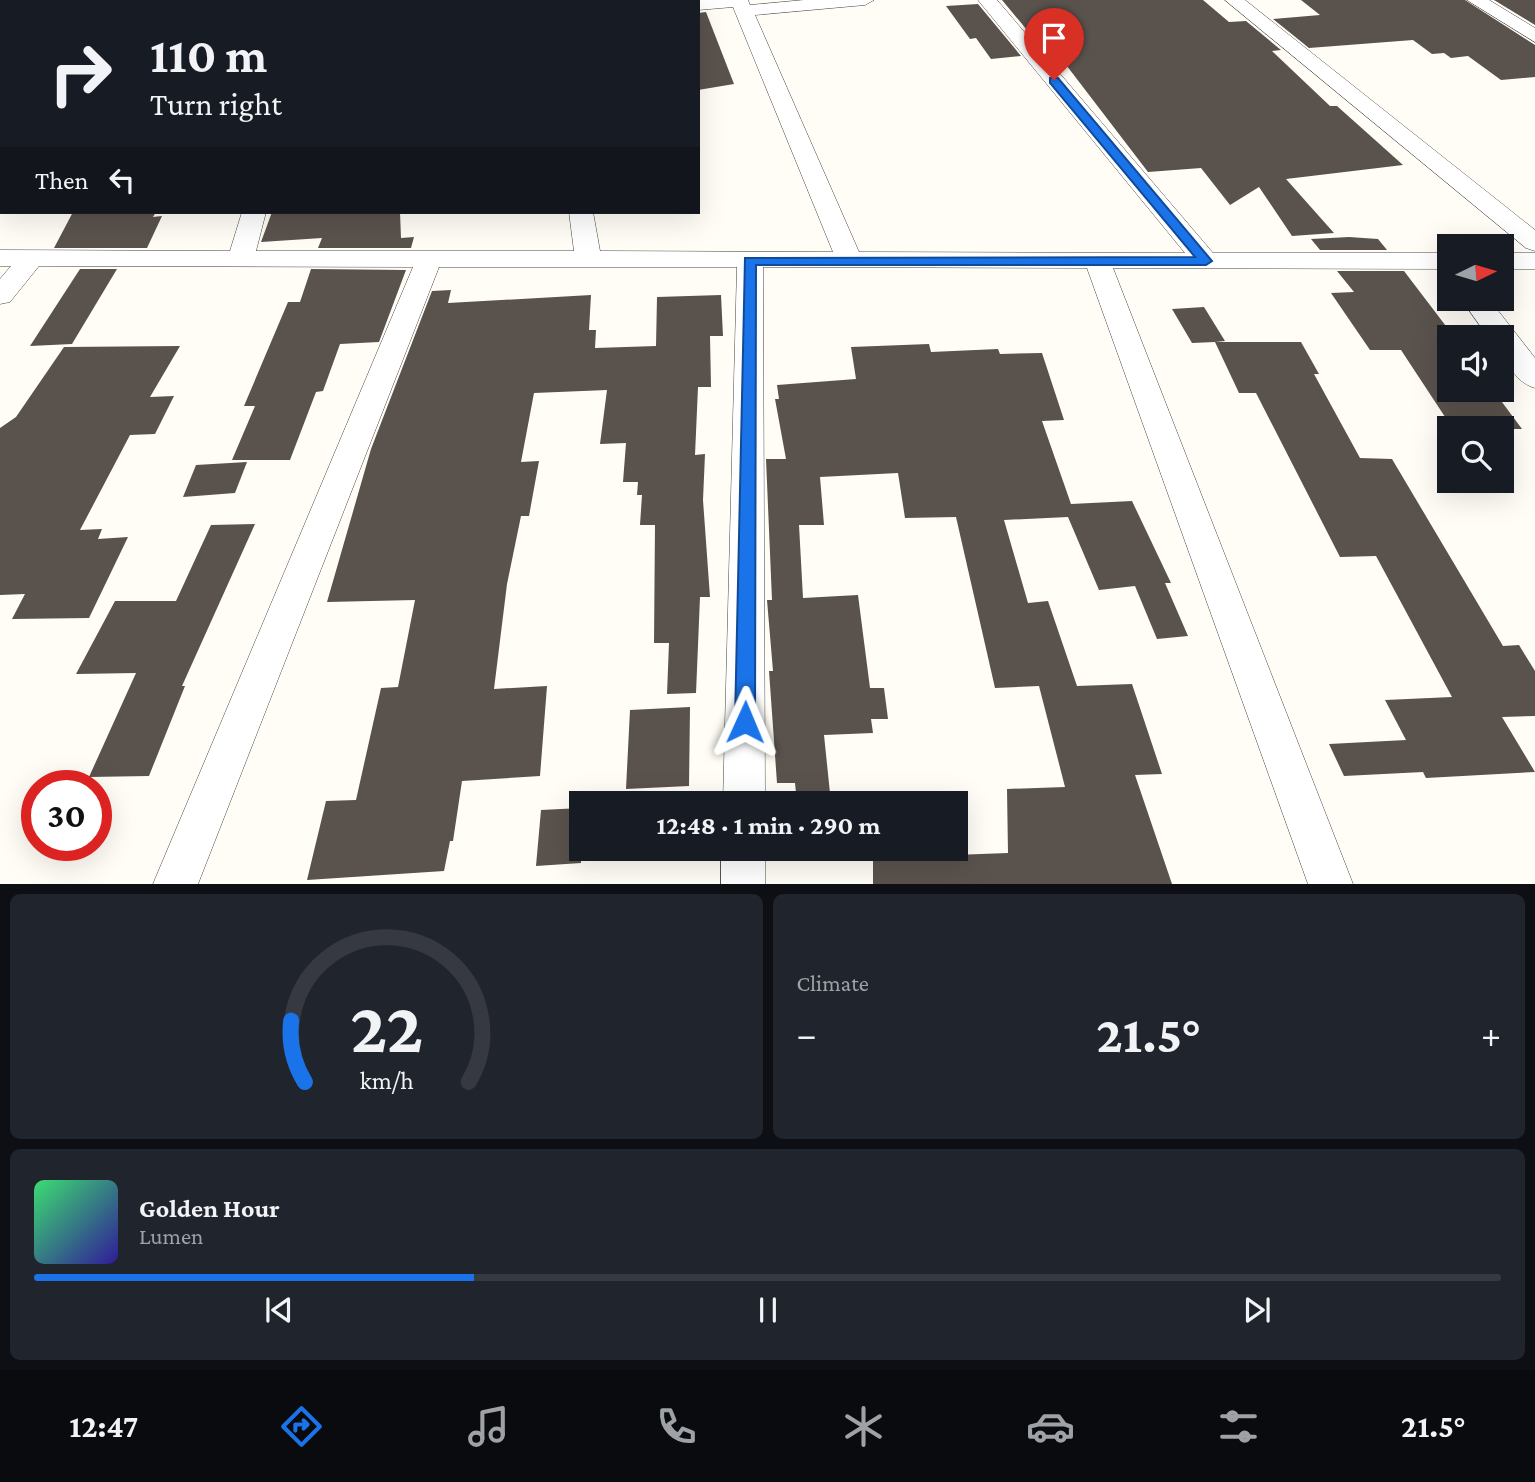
<!DOCTYPE html>
<html lang="en">
<head>
<meta charset="utf-8">
<style>
	body { margin:0; font-family:"Crimson Pro",serif; background:#20242c; color:#f1f3f6; height:100vh; display:flex; flex-direction:column; font-size:26px; white-space:nowrap }
	* { box-sizing:border-box; margin:0 }
	p { font-size:23px; color:#9ea1a6 }
	.icon { flex:none; width:38px; height:38px; fill:none; stroke:currentColor; stroke-width:2; stroke-linecap:round; stroke-linejoin:round }
	.map { position:relative; height:884px; overflow:hidden }
	.side { display:flex; flex-direction:column; gap:10px; padding:10px; background:#0d0f14; flex:1 }
	.side>* { flex:none }
	.guide { position:absolute; left:0px; top:0px; width:700px; height:214px; box-shadow:0 7px 28px #0002; background:#171b24; color:#f1f3f6; overflow:hidden }
	.needle { width:46px; rotate:85deg }
	.tools { position:absolute; left:1437px; top:234px; display:grid; gap:14px }
	.tools a { display:grid; place-items:center; width:77px; height:77px; border-radius:0px; background:#171b24; box-shadow:0 7px 28px #0002; font-size:35px }
	.speed { position:absolute; left:21px; top:770px; display:flex; gap:14px; font-size:35px; font-weight:700; text-align:center }
	.speed>* { display:grid; place-content:center; width:91px; height:91px; border-radius:50%; background:#171b24; box-shadow:0 7px 28px #0002; line-height:1 }
	.speed .limit { border:10px solid #d22; background:#fff; color:#111 }
	.pin { position:absolute; display:grid; place-items:center; width:60px; height:60px; color:#fff; margin:-72px -30px; border-radius:50% 50% 50% 0; rotate:-45deg; box-shadow:0 0 7px #0007 }
	.pin .icon { rotate:45deg }
	.me { position:absolute; width:77px; margin:-38px; rotate:1deg; stroke-linejoin:round; filter:drop-shadow(0 0 5px #0008) }
	.turn { display:flex; align-items:center; gap:24px; height:147px; padding:0 35px; font-size:32px }
	.turn .icon { width:91px; height:91px; stroke-width:2.5 }
	.turn b { display:block; font-size:49px; line-height:60px }
	.then { display:flex; align-items:center; height:66px; padding:0 35px; background:#0003; gap:14px; font-size:26px }
	.big { font-size:52px; font-weight:700; line-height:1.1 }
	.side .widget { flex:1; display:flex; flex-direction:column; justify-content:center; gap:10px; min-width:0; padding:0 24px; border-radius:10px; background:#20242c }
	.side .dial { align-items:center; gap:0 }
	.dial svg { height:182px; overflow:visible; fill:none; stroke:#363941; stroke-width:7; stroke-linecap:round; text-anchor:middle }
	.dial text { fill:#f1f3f6; stroke:none }
	.song { display:flex; align-items:center; gap:21px }
	.cover { width:84px; height:84px; border-radius:10px; background:linear-gradient(135deg,hsl(140 70% 55%),hsl(250 70% 35%)) }
	.played { height:7px; border-radius:4px; background:linear-gradient(90deg,#1a73e8 30%,#363941 30%) }
	.keys { display:flex; justify-content:space-around; direction:ltr }
	.heat { display:flex; justify-content:space-between; align-items:center; font-size:38px; direction:ltr }
	.side .tiles { flex:1; display:grid; gap:10px; grid-template-columns:1fr 1fr }
	.widget:last-child { grid-column:span 2 }
	.trip { position:absolute; left:569px; top:791px; width:399px; height:70px; border-radius:0px; background:#171b24; box-shadow:0 7px 28px #0002; font-weight:700; line-height:70px; text-align:center }
	.dock { display:flex; height:112px; justify-content:space-around; align-items:center; background:#090b0e; color:#9ea1a6 }
	.dock .icon { width:49px; height:49px }
	.dock .current { color:#1a73e8 }
	.dock b { font-size:32px; color:#f1f3f6 }
	.map>svg:first-child { display:block }
	.building { fill:#5a524d }
	.lines { fill:none; stroke-linecap:round; stroke-linejoin:round }
	.street-casing { stroke:#444; stroke-width:1 }
	.street { fill:#fff; fill-rule:evenodd }
	.route { fill:#1a73e8; stroke:#114b97; stroke-width:2 }
</style>
</head>
<body>
<div class="map">
<svg width="1535" height="884" viewBox="0 0 1535 884">
	<rect width="100%" height="100%" fill="#fffdf5"/>
	<g class="building">
		<polygon points="1002,0 1203,0 1229,22 1246,21 1281,50 1272,51 1330,106 1337,106 1403,165 1286,179 1334,233 1292,236 1259,187 1230,205 1201,168 1148,172 1057,53 1047,54"/>
		<polygon points="1301,0 1465,0 1535,45 1535,77 1501,80 1468,56 1451,58 1444,53 1432,54 1413,40 1309,48 1273,19 1320,15"/>
		<polygon points="1494,0 1535,0 1535,25"/>
		<polygon points="978,4 1021,56 991,59 976,38 970,39 946,6"/>
		<polygon points="706,12 734,84 698,90 698,13"/>
		<polygon points="73,212 156,212 153,217 162,216 147,248 54,248"/>
		<polygon points="272,212 400,212 401,238 414,237 411,248 318,248 322,238 261,242"/>
		<polygon points="1349,237 1378,239 1387,250 1320,250 1311,239"/>
		<polygon points="80,269 117,269 72,344 30,346"/>
		<polygon points="311,269 406,270 379,342 340,344 323,391 316,392 290,460 232,460 255,406 244,406 288,302 300,302"/>
		<polygon points="1337,271 1404,271 1455,338 1449,338 1449,390 1493,390 1522,429 1453,429 1401,350 1370,350 1331,293 1354,292"/>
		<polygon points="451,290 448,303 591,295 589,330 596,330 595,348 656,346 657,297 721,295 723,336 710,336 711,387 698,387 695,455 705,454 703,500 710,597 700,597 696,693 667,694 669,643 654,643 655,525 640,525 642,495 637,495 638,482 623,482 626,443 600,444 607,390 534,393 521,462 539,461 529,516 521,516 507,584 494,689 547,686 540,776 462,781 453,841 450,841 444,871 307,880 326,801 356,800 381,688 398,687 415,600 327,602 371,449 432,291"/>
		<polygon points="1204,307 1225,341 1215,342 1301,342 1319,374 1314,374 1360,458 1392,459 1503,646 1519,645 1535,671 1535,716 1502,717 1535,772 1426,778 1423,772 1344,776 1329,744 1406,740 1385,700 1452,697 1376,556 1340,557 1256,393 1239,393 1215,342 1192,343 1172,309"/>
		<polygon points="929,344 931,352 998,349 1000,354 1042,353 1064,420 1042,421 1071,504 1132,501 1171,583 1165,583 1188,636 1157,639 1135,586 1099,590 1068,517 1004,520 1028,603 1048,601 1077,686 1132,684 1162,774 1135,775 1172,884 873,884 873,858 1008,853 1007,789 1065,787 1039,686 995,688 956,517 905,518 898,473 820,477 824,525 799,525 803,598 858,595 870,688 884,688 888,719 871,719 873,733 824,735 831,803 797,803 795,783 777,783 769,671 773,671 767,600 772,600 766,459 786,459 775,399 779,399 777,385 856,379 851,347"/>
		<polygon points="180,346 150,397 174,396 155,434 130,435 80,530 102,529 98,539 128,537 89,618 12,619 25,594 0,595 0,428 16,417 64,347"/>
		<polygon points="247,462 235,493 183,497 196,465"/>
		<polygon points="255,524 182,686 185,686 149,776 89,777 136,673 76,674 115,601 176,601 211,525"/>
		<polygon points="690,707 689,786 626,789 630,710"/>
		<polygon points="581,808 581,863 536,866 541,810"/>
	</g>
	<g class="lines">
		<defs>
			<g id="street">
				<polygon points="62,0 80,0 61,2"/>
				<polygon points="186,0 204,0 185,2"/>
				<polygon points="211,0 264,0 210,2"/>
				<polygon points="304,0 322,0 303,2"/>
				<rect x="541" y="0" width="18" height="2"/>
				<polygon points="692,0 748,0 750,5 804,0 874,0 865,5 755,15 859,252 1185,253 978,0 997,0 1213,253 1449,253 1449,269 1113,268 1353,884 1308,884 1087,268 763,267 765,803 723,803 737,267 439,267 198,884 153,884 413,267 39,266 10,302 0,304 0,279 11,266 0,266 0,250 230,251 242,212 266,212 256,251 574,251 569,212 593,212 600,251 833,252 733,7 698,10 698,2"/>
				<polygon points="1225,0 1245,0 1535,230 1535,251 1526,248"/>
				<polygon points="1467,0 1489,0 1535,28 1535,42"/>
				<rect x="0" y="8" width="2" height="12"/>
				<polygon points="0,93 2,93 0,108"/>
				<rect x="1502" y="253" width="33" height="16"/>
				<path d="M1461 299H1489L1535 358V388C1514 382 1502 358 1502 338H1489Z"/>
				<rect x="721" y="849" width="44" height="35"/>
			</g>
		</defs>
		<use href="#street" class="street-casing"/>
		<use href="#street" class="street"/>
	</g>
	<polygon class="route" points="1050,78 1058,78 1212,261 1206,265 756,265 755,722 752,728 745,731 737,728 735,722 745,258 1195,257 1050,83"/>
</svg>
<div class="tools">
<a><svg class="needle" viewBox="-14 -14 28 28"><path d="M0-13l5 13h-10z" fill="#e53935"/><path d="M0 13l5-13h-10z" fill="#9ea1a6"/></svg></a>
<a><svg class="icon" aria-label="sound" viewBox="0 0 24 24"><path d="M4 9h4l5-4v14l-5-4H4zM17 9q2 3 0 6"/></svg></a>
<a><svg class="icon" aria-label="search" viewBox="0 0 24 24"><circle cx="10" cy="10" r="6"/><path d="M15 15l6 6"/></svg></a>
</div>
<div class="speed"><div class="limit">30</div></div>
<div class="pin" style="left:1054px;top:80px;background:#d93025"><svg class="icon" aria-label="arrive" viewBox="0 0 24 24"><path d="M6 21V4h12l-3 4 3 4H6"/></svg></div>
<svg class="me" style="left:745px;top:722px" viewBox="-20 -20 40 40"><path d="M0-17L14 15 0 8-14 15z" fill="#1a73e8" stroke="#fff" stroke-width="4"/></svg>
<div class="trip">12:48 · 1 min · 290 m</div>
<div class="guide">
<div class="turn"><svg class="icon" aria-label="right" viewBox="0 0 24 24"><path d="M7 20v-9h11M14 6l5 5-5 5"/></svg><div><b>110 m</b>Turn right</div></div>
<div class="then">Then<svg class="icon" aria-label="left" viewBox="0 0 24 24"><path d="M17 20v-9H6M10 6l-5 5 5 5"/></svg></div>
</div>
</div>
<section class="side">
<div class="tiles">
<div class="widget dial"><svg viewBox="0 0 100 80">
<path d="M14 69A42 42 0 1 1 86 69"/>
<path d="M14 69A42 42 0 0 1 8 42" stroke="#1a73e8"/>
<text x="50" y="56" font-size="32" font-weight="700">22</text>
<text x="50" y="72" font-size="11">km/h</text>
</svg></div>
<div class="widget"><p>Climate</p>
<div class="heat"><a>−</a><b class="big">21.5°</b><a>+</a></div>
</div>
<div class="widget">
<div class="song"><i class="cover"></i><div><b>Golden Hour</b><p>Lumen</p></div></div>
<div class="played"></div>
<div class="keys"><svg class="icon" aria-label="previous" viewBox="0 0 24 24"><path d="M18 5L8 12l10 7zM5 5v14"/></svg><svg class="icon" aria-label="pause" viewBox="0 0 24 24"><path d="M8 5v14M16 5v14"/></svg><svg class="icon" aria-label="next" viewBox="0 0 24 24"><path d="M6 5l10 7-10 7zM19 5v14"/></svg></div>
</div>
</div>
</section>
<nav class="dock">
<b>12:47</b>
<svg class="icon current" aria-label="directions" viewBox="0 0 24 24"><path d="M12 3l9 9-9 9-9-9zM9 14v-3h6M13 9l2 2-2 2"/></svg>
<svg class="icon" aria-label="music" viewBox="0 0 24 24"><path d="M9 18V5l10-2v13"/><circle cx="6" cy="18" r="3"/><circle cx="16" cy="16" r="3"/></svg>
<svg class="icon" aria-label="phone" viewBox="0 0 24 24"><path d="M5 4h4l2 5-3 2q2 4 5 5l2-3 5 2v4C11 20 4 13 5 4z"/></svg>
<svg class="icon" aria-label="climate" viewBox="0 0 24 24"><path d="M12 3v18M4 7l16 10M4 17L20 7"/></svg>
<svg class="icon" aria-label="car" viewBox="0 0 24 24"><path d="M5 17H2v-5l4-1 3-4h7l3 4 3 1v5h-3M9 17h6M6 11h13"/><circle cx="7" cy="17" r="2"/><circle cx="17" cy="17" r="2"/></svg>
<svg class="icon" aria-label="filters" viewBox="0 0 24 24"><path d="M4 7h16M4 17h16"/><circle cx="9" cy="7" r="2"/><circle cx="15" cy="17" r="2"/></svg>
<b>21.5°</b>
</nav>
</body>
</html>
